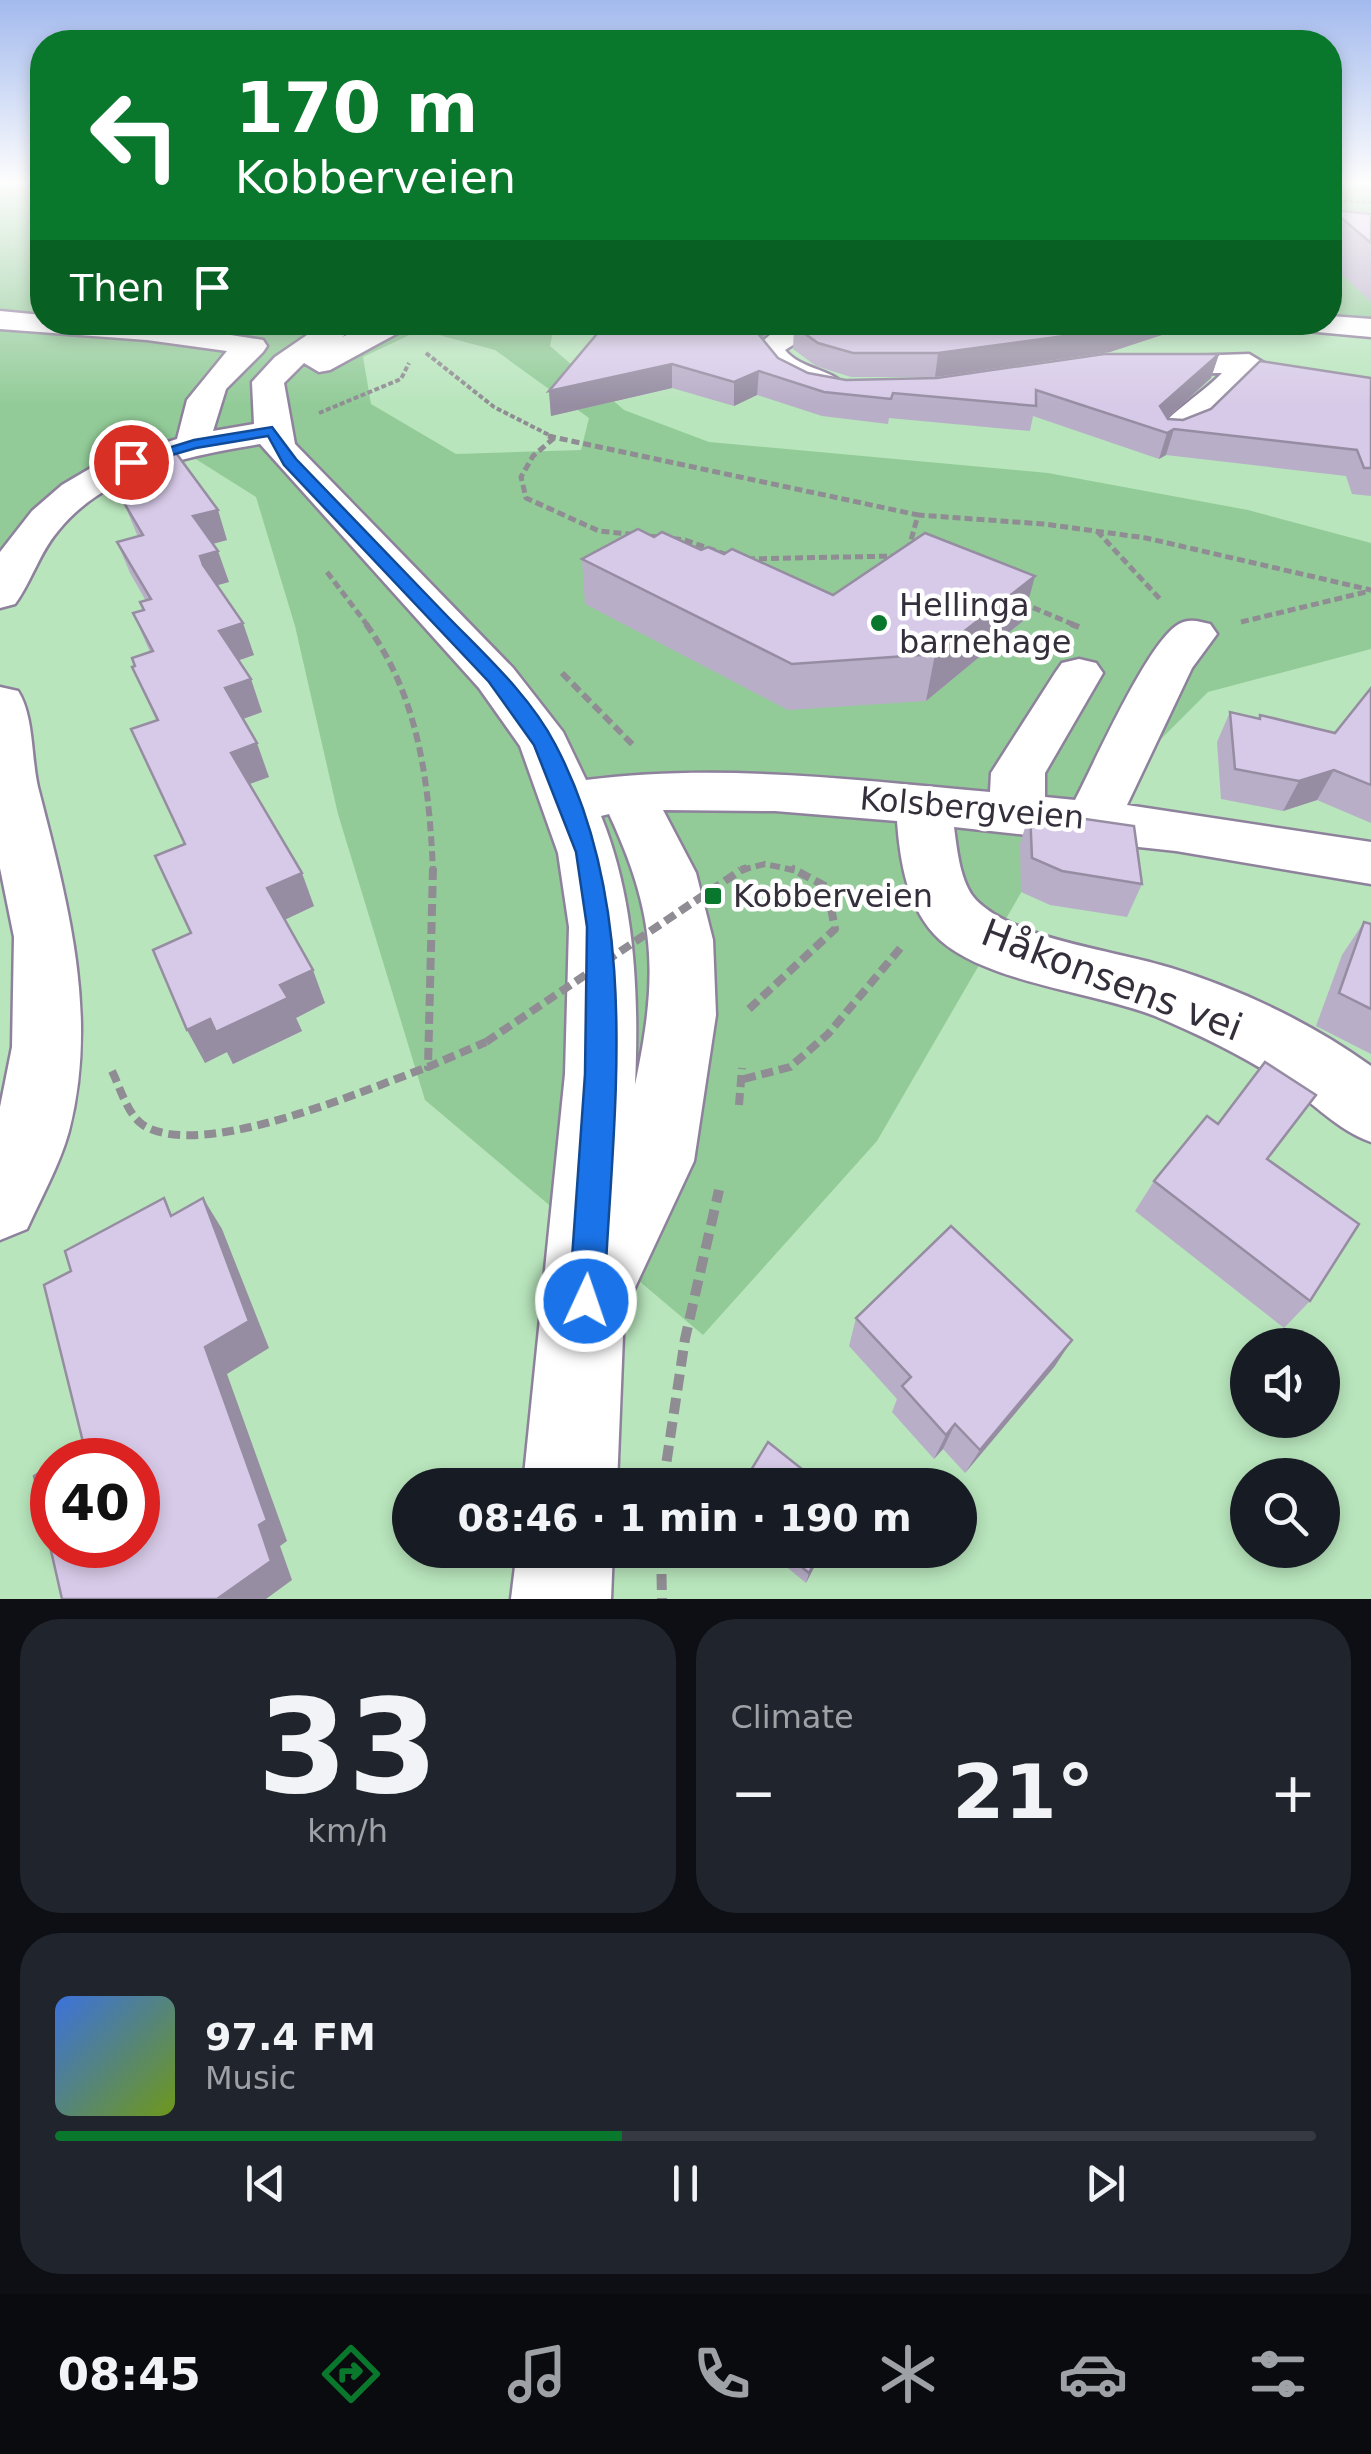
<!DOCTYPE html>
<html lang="en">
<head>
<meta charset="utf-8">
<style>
	body { margin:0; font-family:"DejaVu Sans",sans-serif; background:#20242c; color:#f1f3f6; height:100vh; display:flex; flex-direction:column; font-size:38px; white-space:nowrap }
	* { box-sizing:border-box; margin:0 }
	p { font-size:32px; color:#9ea1a6 }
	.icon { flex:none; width:55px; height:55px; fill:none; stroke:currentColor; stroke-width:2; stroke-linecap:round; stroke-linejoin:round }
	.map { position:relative; height:1599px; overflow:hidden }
	.panel { display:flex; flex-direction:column; gap:20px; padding:20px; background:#0d0f14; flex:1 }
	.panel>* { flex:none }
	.guide { position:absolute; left:30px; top:30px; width:1312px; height:305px; border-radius:40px; box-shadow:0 5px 15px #0003; background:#0a782c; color:#fff; overflow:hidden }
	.controls { position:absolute; left:1230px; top:1328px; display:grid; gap:20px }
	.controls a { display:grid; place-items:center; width:110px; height:110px; border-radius:50%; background:#171b24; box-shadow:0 5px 15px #0003; font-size:50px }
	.speed { position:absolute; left:30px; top:1438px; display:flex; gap:20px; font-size:50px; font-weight:700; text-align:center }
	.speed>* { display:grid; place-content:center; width:130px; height:130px; border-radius:50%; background:#171b24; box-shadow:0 5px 15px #0003; line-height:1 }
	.speed .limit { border:15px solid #d22; background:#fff; color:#111 }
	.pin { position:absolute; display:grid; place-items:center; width:85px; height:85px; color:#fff; margin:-42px; border:5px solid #fff; border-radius:50%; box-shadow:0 2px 10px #0007 }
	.me { position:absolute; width:110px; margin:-55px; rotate:3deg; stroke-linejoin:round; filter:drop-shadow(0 0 8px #0008) }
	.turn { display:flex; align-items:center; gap:35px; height:210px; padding:0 40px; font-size:45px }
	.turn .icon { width:130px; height:130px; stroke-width:2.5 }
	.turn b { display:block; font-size:70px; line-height:85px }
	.then { display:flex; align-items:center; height:95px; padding:0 40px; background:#0003; gap:20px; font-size:38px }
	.big { font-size:75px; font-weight:700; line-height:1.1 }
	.panel .widget { flex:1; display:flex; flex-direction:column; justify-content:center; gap:15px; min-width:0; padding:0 35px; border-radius:40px; background:#20242c }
	.panel .dial { align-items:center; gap:0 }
	.dial b { font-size:130px; line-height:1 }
	.song { display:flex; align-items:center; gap:30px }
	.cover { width:120px; height:120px; border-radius:15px; background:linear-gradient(135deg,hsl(220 70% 55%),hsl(80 70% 35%)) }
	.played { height:10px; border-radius:5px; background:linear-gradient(90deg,#0a782c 45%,#363941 45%) }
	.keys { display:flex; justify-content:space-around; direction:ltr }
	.heat { display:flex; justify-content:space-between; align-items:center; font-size:55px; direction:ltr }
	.panel .tiles { flex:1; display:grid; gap:20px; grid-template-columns:1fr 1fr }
	.widget:last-child { grid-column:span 2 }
	.trip { position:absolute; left:392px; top:1468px; width:585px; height:100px; border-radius:50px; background:#171b24; box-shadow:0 5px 15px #0003; font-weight:700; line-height:100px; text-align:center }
	.tab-bar { display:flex; height:160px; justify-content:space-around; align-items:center; background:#090b0e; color:#9ea1a6 }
	.tab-bar .icon { width:70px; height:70px }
	.tab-bar .current { color:#0a782c }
	.tab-bar b { font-size:45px; color:#f1f3f6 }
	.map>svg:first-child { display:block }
	.green { fill:#b8e5bc; fill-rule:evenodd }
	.forest { fill:#92cb98; fill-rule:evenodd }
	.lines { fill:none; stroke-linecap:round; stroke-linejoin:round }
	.minor-casing { stroke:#8e819c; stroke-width:5 }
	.path-far5 { stroke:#8f8c93; stroke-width:2.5; stroke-dasharray:4 2.5; stroke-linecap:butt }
	.path-far4 { stroke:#8f8c93; stroke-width:4; stroke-dasharray:5 2.5; stroke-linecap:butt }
	.path-far3 { stroke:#8f8c93; stroke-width:5; stroke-dasharray:8 4; stroke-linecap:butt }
	.path-far2 { stroke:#8f8c93; stroke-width:6; stroke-dasharray:10 5; stroke-linecap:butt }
	.path-far1 { stroke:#8f8c93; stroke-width:8; stroke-dasharray:12 6; stroke-linecap:butt }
	.path { stroke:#8f8c93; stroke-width:10; stroke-dasharray:16 8; stroke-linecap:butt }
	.minor { fill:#fff; fill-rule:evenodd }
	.path-bridge { stroke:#8f8c93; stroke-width:8; stroke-dasharray:12 6; stroke-linecap:butt }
	.wall { fill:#b9aec8 }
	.shaded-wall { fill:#968da2 }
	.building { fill:#d7cae8; stroke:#968da2; stroke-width:2.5 }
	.route { fill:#1a73e8; stroke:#114b97; stroke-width:2.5 }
	.poi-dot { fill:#0a782c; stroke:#fff; stroke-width:4 }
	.labels { text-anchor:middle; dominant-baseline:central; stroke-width:9; stroke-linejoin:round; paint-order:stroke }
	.poi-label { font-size:32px; fill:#352f3b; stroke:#fff; text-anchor:start }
	.street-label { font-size:32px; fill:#352f3b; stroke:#fff }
	.near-street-label { font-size:38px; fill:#352f3b; stroke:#fff }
</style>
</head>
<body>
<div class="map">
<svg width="1371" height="1599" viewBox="0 0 1371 1599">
	<rect width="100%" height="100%" fill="#fbfbfb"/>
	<path class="green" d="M0 181H42V322H1330V181H1371V1599H0ZM1248 1345H1322V1420H1248ZM52 1460H138V1545H52ZM1248 1475H1322V1550H1248ZM410 1485H960V1550H410Z"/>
	<g class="forest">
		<path d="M0 181H42V322L555 323 550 346 624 410 709 442 1048 473 1248 510 1371 543V649L1208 692 1040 860 877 1141 703 1335 425 1100 338 814 295 626 256 497 183 451 92 472 0 562ZM420 330 495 350 589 418 581 450 456 454 371 404 363 357Z"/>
		<polygon points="1330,181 1371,181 1371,320 1330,317"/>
	</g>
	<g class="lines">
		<defs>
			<g id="minor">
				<path d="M0 311 42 315V322H148L263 340 267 346 263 352 226 389 213 431 254 424 252 382 275 357 326 322H362L342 337 378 322H418L330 370 319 372 304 363 284 383 295 444 513 668 563 732 586 780C719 763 856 780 990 792L991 773 1055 673 1062 663 1079 659 1096 663 1103 673 1045 773V797L1075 800C1094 764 1148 641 1179 624 1190 618 1200 622 1210 624L1217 634 1192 668 1127 805 1371 842V884L1176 851 954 827C957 849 960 883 976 900 1017 941 1116 950 1171 968 1242 990 1311 1023 1371 1066V1142C1337 1130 1314 1103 1284 1083 1244 1056 1200 1035 1155 1016 1095 992 988 983 940 940 908 911 900 863 897 821L775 811 663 810 696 873 713 940 716 1015 694 1161 624 1311 617 1485H523L565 1074 569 927 558 853 520 746 479 688 260 444C188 456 106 471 58 531 39 553 32 581 15 604L0 608V552L32 511 62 485 96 465 177 439 187 400 227 351 147 340 0 329ZM609 814C657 917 658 976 635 1085 639 995 635 899 601 816Z"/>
				<polygon points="1330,316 1371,319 1371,337 1306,331 1292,322 1330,322"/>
				<path d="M786 322H830L785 350C801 370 831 368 845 386L840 393C807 401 769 377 754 348Z"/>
				<path d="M1249 354 1264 363C1244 392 1198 451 1160 441L1155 434C1169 413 1203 393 1222 373L1143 374 1128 365 1132 358Z"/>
				<path d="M0 687 18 691C34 716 31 757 38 787 67 900 99 1014 69 1131 60 1164 41 1198 27 1229L0 1240V1107L12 1047 14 937 0 868Z"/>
				<polygon points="517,1550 613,1550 611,1599 511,1599"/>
			</g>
		</defs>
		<use href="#minor" class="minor-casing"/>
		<polyline class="path-far5" points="1330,200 1371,203"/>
		<g class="path-far4">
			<polyline points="426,353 494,407 555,438"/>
			<polyline points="319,413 401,379 409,363"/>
		</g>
		<g class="path-far3">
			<polyline points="548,436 918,515"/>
			<polyline points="554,438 533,456 521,477 526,498 599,531 685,540 730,556"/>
			<polyline points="1097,531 1160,599"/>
			<polyline points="908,551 918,515 1044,524 1146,538 1371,590"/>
			<polyline points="747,559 894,556"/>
			<polyline points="327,572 368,626"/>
			<polyline points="1022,603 1077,626"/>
			<polyline points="1241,622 1370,591"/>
		</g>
		<g class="path-far2">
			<path d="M366 624C419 697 429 782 433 871"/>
			<polyline points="1071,624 1079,627"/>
			<polyline points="562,673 634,746"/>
			<polyline points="741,870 765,864 798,871"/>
		</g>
		<g class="path-far1">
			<polyline points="433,868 428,1067 486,1042"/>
			<polyline points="741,870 747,868"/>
			<polyline points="749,1009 835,929 827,887 791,868"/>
			<path d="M112 1071C120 1087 127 1114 143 1125 202 1162 366 1089 428 1067"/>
			<polyline points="744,1079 790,1067 828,1034 903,945"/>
			<polyline points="739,1105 742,1068"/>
		</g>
		<g class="path">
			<polyline points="663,1485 685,1339 719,1190"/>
			<polyline points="661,1550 662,1599"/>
		</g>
		<use href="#minor" class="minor"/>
		<polyline class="path-bridge" points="486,1042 741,870"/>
	</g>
	<g class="wall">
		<polygon points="1332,210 1371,214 1371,302 1330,263 1330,216"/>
		<polygon points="607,322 779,322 762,338 778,358 808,373 846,380 937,378 1219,354 1211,378 1167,418 1168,419 1183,420 1371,378 1371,496 1352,494 1346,476 1166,455 1159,459 1033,416 1030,431 889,418 888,424 822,416 757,395 734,406 672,388 551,416 549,391"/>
		<polygon points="801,322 1169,322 1165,334 1110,352 935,377 851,377 816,366 793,349 794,326"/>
		<polygon points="125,466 227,540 213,544 229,582 217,585 254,655 238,661 262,712 243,719 269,777 249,784 314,906 284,920 325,1003 296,1018 302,1031 233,1064 227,1052 205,1063 191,933 184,844 156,720 132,667 135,666 150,652 133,613 143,610 140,602 146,601 130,573 117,542 138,537 123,501 137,498"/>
		<polygon points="654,537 701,550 724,554 833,595 1023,621 926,701 788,710 585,604 582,559"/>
		<polygon points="1371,688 1371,823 1317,800 1283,811 1221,799 1217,742 1230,712 1258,719 1260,715 1335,733"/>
		<polygon points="1030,811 1142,884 1127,917 1050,905 1021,892 1020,844"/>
		<polygon points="1364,922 1371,924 1371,1054 1316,1026 1342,955"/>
		<polygon points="1268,1159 1310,1301 1284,1328 1135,1211 1154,1181"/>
		<polygon points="856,1318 1055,1366 965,1473 943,1449 934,1459 892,1412 897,1399 849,1346"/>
		<polygon points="766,1550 823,1550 806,1583"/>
	</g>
	<g class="shaded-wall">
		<polygon points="754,322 779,322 750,348 751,325"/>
		<polygon points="1137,322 1169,322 1165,334 1110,352 935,377 938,353"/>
		<polygon points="1219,354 1211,378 1155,429 1160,406"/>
		<polygon points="672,364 672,388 551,416 549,391"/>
		<polygon points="759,371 757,395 734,406 734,382"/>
		<polygon points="1174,429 1166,455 1159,459 1167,433"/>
		<polygon points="218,510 227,540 204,546 193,516"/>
		<polygon points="218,551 229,582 211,587 200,556"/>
		<polygon points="1035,576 1023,621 926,701 935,654"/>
		<polygon points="243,623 254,655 230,663 219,631"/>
		<polygon points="251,679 262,712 237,721 225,688"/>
		<polygon points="257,743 269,777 244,786 231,753"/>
		<polygon points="1334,770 1317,800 1283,811 1299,781"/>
		<polygon points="302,873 314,906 280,922 267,888"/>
		<polygon points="313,970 325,1003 296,1018 302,1031 233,1064 227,1052 205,1063 187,1030"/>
		<polygon points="203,1198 222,1229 269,1348 227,1374 287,1541 280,1546 292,1580 266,1599 217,1599 259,1525 205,1347"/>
		<polygon points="1072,1340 1055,1366 965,1473 980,1450"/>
		<polygon points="955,1424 943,1449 934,1459 946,1435"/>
		<polygon points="821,1550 823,1550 806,1583 809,1573"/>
	</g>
	<g class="building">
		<polygon points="1332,210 1371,214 1371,243"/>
		<polygon points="607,322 754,322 751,325 778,358 808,373 846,380 937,378 1104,354 1219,354 1160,406 1168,419 1183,420 1211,409 1260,361 1371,378 1371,468 1364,468 1357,450 1174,429 1167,433 1036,390 1036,406 893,393 891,399 824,392 759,371 734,382 672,364 549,391"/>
		<polygon points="801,322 1137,322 1116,329 938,353 853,353 818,343 794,326"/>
		<polygon points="176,453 218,510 193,516 218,551 200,556 203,565 243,623 219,631 251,679 225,688 257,743 231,753 302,873 267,888 313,970 280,985 288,998 216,1032 210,1019 187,1030 153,950 191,933 155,856 185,844 131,729 158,720 132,667 135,666 132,658 153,651 133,613 144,610 140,602 151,599 117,542 143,535 123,501 144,496 125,466"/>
		<polygon points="638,529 654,537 662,532 701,550 708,547 724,554 732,549 833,595 925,533 1035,576 935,654 792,664 582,559"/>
		<polygon points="1371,688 1371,785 1334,770 1299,781 1235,769 1230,712 1260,719 1260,715 1335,733"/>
		<polygon points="1030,811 1134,826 1142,884 1062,871 1032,858"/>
		<polygon points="1364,922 1371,924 1371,1009 1339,993"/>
		<polygon points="1265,1062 1316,1095 1267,1159 1359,1224 1310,1301 1154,1181 1207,1116 1218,1124"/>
		<polygon points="164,1198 171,1216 203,1198 249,1321 205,1347 267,1520 259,1525 271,1561 217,1599 62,1599 34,1476 52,1465 52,1545 138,1545 138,1460 60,1460 84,1446 44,1285 71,1271 65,1251"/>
		<polygon points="951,1226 1072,1340 980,1450 955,1424 946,1435 902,1386 911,1377 856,1318"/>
		<polygon points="768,1442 822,1485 742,1485"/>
		<polygon points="781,1550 821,1550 809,1573"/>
	</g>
	<linearGradient id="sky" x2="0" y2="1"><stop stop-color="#a3baee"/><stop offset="0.45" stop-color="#fdfdfd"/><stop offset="1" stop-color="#fdfdfd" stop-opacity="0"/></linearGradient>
	<rect width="1371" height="405" fill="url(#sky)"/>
	<path class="route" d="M272 427 296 459C347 512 398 565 448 617 486 656 530 696 555 744 645 914 612 1117 604 1301L599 1313 586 1318 574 1313 569 1301 585 1074 587 927 576 852 534 745 489 682 284 465 268 436 196 448 131 467 123 462 194 440Z"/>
	<g class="poi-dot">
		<circle cx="879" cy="623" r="10"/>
		<rect x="703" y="886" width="20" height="20" rx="5"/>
	</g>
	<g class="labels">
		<g class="poi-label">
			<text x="899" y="605">Hellinga<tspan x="899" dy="37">barnehage</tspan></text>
			<text x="733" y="896">Kobberveien</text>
		</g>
		<g class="street-label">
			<text transform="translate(972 808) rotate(5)">Kolsbergveien</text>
		</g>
		<g class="near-street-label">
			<text transform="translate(1112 980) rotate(21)">Håkonsens vei</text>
		</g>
	</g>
</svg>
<div class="controls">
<a><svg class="icon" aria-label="sound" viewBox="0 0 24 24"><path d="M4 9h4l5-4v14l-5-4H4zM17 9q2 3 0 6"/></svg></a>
<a><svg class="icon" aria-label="search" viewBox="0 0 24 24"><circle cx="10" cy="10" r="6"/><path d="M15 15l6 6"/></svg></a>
</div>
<div class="speed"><div class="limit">40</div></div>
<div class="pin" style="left:131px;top:462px;background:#d93025"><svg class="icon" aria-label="arrive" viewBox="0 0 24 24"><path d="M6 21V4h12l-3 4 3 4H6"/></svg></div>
<svg class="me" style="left:586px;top:1301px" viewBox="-20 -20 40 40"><circle r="17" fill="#1a73e8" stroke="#fff" stroke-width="3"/><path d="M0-11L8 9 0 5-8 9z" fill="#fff"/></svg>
<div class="trip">08:46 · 1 min · 190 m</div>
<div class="guide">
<div class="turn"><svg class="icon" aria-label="left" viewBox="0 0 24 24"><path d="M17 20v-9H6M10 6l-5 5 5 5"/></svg><div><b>170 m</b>Kobberveien</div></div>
<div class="then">Then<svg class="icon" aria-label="arrive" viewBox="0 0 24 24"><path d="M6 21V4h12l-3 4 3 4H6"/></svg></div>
</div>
</div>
<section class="panel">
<div class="tiles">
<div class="widget dial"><b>33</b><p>km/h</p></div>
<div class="widget"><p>Climate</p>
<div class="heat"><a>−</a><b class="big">21°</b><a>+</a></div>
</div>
<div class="widget">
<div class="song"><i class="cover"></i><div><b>97.4 FM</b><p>Music</p></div></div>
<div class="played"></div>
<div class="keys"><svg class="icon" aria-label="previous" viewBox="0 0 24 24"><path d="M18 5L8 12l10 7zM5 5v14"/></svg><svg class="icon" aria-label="pause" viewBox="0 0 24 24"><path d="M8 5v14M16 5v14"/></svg><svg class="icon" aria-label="next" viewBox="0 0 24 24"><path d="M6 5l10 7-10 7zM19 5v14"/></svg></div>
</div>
</div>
</section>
<nav class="tab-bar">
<b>08:45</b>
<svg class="icon current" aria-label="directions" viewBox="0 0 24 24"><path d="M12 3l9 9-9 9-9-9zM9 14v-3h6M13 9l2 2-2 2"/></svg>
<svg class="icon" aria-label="music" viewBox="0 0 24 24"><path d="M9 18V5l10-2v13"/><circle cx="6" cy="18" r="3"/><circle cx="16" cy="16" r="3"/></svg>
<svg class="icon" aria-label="phone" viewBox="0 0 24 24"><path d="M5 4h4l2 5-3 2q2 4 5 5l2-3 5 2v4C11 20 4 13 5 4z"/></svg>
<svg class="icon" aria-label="climate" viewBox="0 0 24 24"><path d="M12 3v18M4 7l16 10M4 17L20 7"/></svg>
<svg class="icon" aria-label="car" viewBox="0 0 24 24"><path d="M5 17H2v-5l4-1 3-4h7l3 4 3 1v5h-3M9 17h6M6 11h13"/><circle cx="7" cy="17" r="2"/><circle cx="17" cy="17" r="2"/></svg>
<svg class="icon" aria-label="filters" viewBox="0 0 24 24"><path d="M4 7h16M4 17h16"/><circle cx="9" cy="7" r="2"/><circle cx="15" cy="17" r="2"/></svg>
</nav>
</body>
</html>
